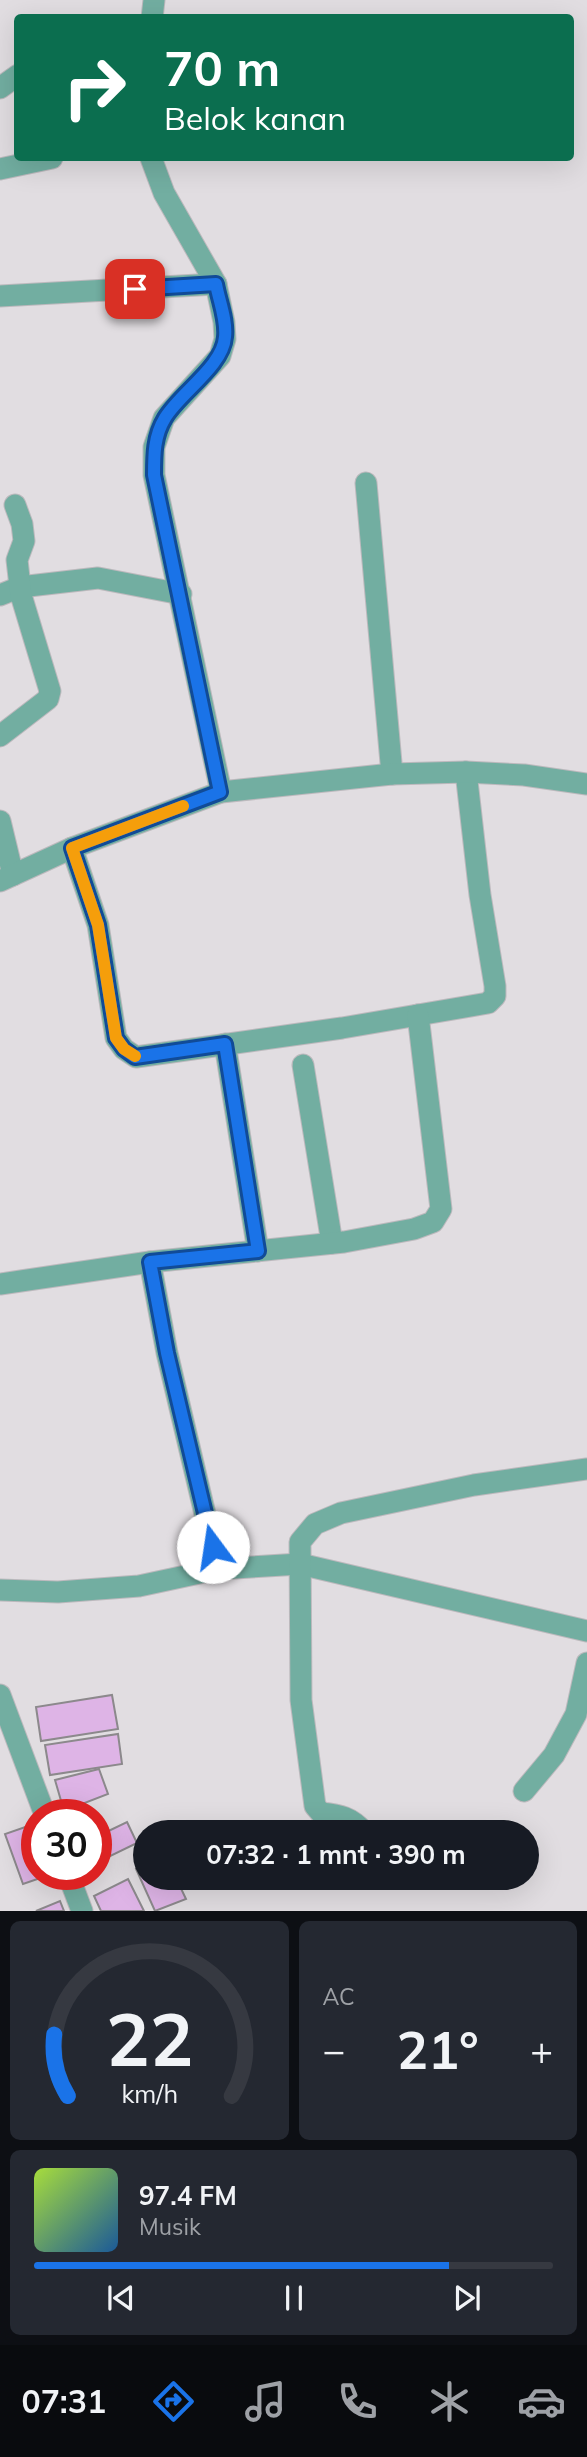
<!DOCTYPE html>
<html lang="id">
<head>
<meta charset="utf-8">
<style>
	body { margin:0; font-family:Mulish,sans-serif; background:#242831; color:#f1f3f6; height:100vh; display:flex; flex-direction:column; font-size:26px; white-space:nowrap }
	* { box-sizing:border-box; margin:0 }
	p { font-size:23px; color:#9ea1a6 }
	.icon { flex:none; width:38px; height:38px; fill:none; stroke:currentColor; stroke-width:2; stroke-linecap:round; stroke-linejoin:round }
	.map { position:relative; height:1911px; overflow:hidden }
	.side { display:flex; flex-direction:column; gap:10px; padding:10px; background:#0d0f14; flex:1 }
	.side>* { flex:none }
	.guide { position:absolute; left:14px; top:14px; width:560px; height:147px; border-radius:7px; box-shadow:0 7px 28px #0002; background:#0b6e4f; color:#fff; overflow:hidden }
	.speed { position:absolute; left:21px; top:1799px; display:flex; gap:14px; font-size:35px; font-weight:700; text-align:center }
	.speed>* { display:grid; place-content:center; width:91px; height:91px; border-radius:50%; background:#171b24; box-shadow:0 7px 28px #0002; line-height:1 }
	.speed .limit { border:10px solid #d22; background:#fff; color:#111 }
	.pin { position:absolute; display:grid; place-items:center; width:60px; height:60px; color:#fff; margin:-30px; border-radius:14px; box-shadow:0 4px 10px #0006 }
	.me { position:absolute; width:77px; margin:-38px; rotate:346deg; stroke-linejoin:round; filter:drop-shadow(0 0 5px #0008) }
	.turn { display:flex; align-items:center; gap:24px; height:147px; padding:0 35px; font-size:32px }
	.turn .icon { width:91px; height:91px; stroke-width:2.5 }
	.turn b { display:block; font-size:49px; line-height:60px }
	.big { font-size:52px; font-weight:700; line-height:1.1 }
	.side .card { flex:1; display:flex; flex-direction:column; justify-content:center; gap:10px; min-width:0; padding:0 24px; border-radius:10px; background:#242831 }
	.side .dial { align-items:center; gap:0 }
	.dial svg { height:182px; overflow:visible; fill:none; stroke:#363941; stroke-width:7; stroke-linecap:round; text-anchor:middle }
	.dial text { fill:#f1f3f6; stroke:none }
	.song { display:flex; align-items:center; gap:21px }
	.cover { width:84px; height:84px; border-radius:10px; background:linear-gradient(135deg,hsl(80 70% 55%),hsl(210 70% 35%)) }
	.played { height:7px; border-radius:4px; background:linear-gradient(90deg,#1a73e8 80%,#363941 80%) }
	.keys { display:flex; justify-content:space-around; direction:ltr }
	.heat { display:flex; justify-content:space-between; align-items:center; font-size:38px; direction:ltr }
	.side .tiles { flex:1; display:grid; gap:10px; grid-template-columns:1fr 1fr }
	.card:last-child { grid-column:span 2 }
	.trip { position:absolute; left:133px; top:1820px; width:406px; height:70px; border-radius:35px; background:#171b24; box-shadow:0 7px 28px #0002; font-weight:700; line-height:70px; text-align:center }
	.dock { display:flex; height:112px; justify-content:space-around; align-items:center; background:#090b0e; color:#9ea1a6 }
	.dock .icon { width:49px; height:49px }
	.dock .on { color:#1a73e8 }
	.dock b { font-size:32px; color:#f1f3f6 }
	.map>svg:first-child { display:block }
	.building { fill:#deb4e6; stroke:#8c898c; stroke-width:2 }
	.lines { fill:none; stroke-linecap:round; stroke-linejoin:round }
	.minor-casing { stroke:#bcb9bd; stroke-width:23 }
	.minor { stroke:#72aea1; stroke-width:21 }
	.route-casing { stroke:#114b97; stroke-width:18 }
	.route { stroke:#1a73e8; stroke-width:12 }
	.slow { stroke:#f59e0b; stroke-width:12 }
</style>
</head>
<body>
<div class="map">
<svg width="587" height="1911" viewBox="0 0 587 1911">
	<rect width="100%" height="100%" fill="#e1dde1"/>
	<g class="building">
		<polygon points="112,1695 118,1729 41,1741 36,1707"/>
		<polygon points="118,1734 122,1764 50,1775 45,1745"/>
		<polygon points="99,1769 108,1794 64,1811 55,1780"/>
		<polygon points="127,1822 137,1843 96,1863 96,1837"/>
		<polygon points="37,1823 37,1874 52,1874 23,1884 5,1834"/>
		<polygon points="145,1864 145,1878 176,1878 186,1899 155,1911 136,1869"/>
		<polygon points="128,1879 144,1911 101,1911 94,1896"/>
		<polygon points="60,1901 64,1911 36,1911"/>
	</g>
	<g class="lines">
		<defs>
			<g id="minor">
				<polyline points="152,18 154,0"/>
				<polyline points="0,88 18,75"/>
				<polyline points="151,158 164,193 216,284 224,322 225,339 220,356 164,418 154,447 154,475 221,792"/>
				<polyline points="0,169 52,158"/>
				<polyline points="0,296 216,284"/>
				<polyline points="366,483 392,774"/>
				<polyline points="0,595 20,587 98,578 181,594"/>
				<polyline points="0,736 48,699 50,691 21,595 17,560 24,541 22,524 15,505"/>
				<polyline points="0,821 13,875"/>
				<polyline points="72,848 98,925 116,1038 124,1049 136,1057 342,1028 488,1003 495,996 495,986 480,895 466,772"/>
				<polyline points="0,881 72,848 221,792 392,774 466,772 524,775 587,784"/>
				<polyline points="225,1044 258,1251"/>
				<polyline points="303,1065 332,1243"/>
				<polyline points="150,1262 167,1353 218,1569"/>
				<polyline points="0,1284 150,1262 344,1242 414,1229 433,1222 441,1209 418,1015"/>
				<polyline points="0,1590 58,1592 139,1586 218,1569 300,1564 587,1631"/>
				<polyline points="0,1695 45,1815"/>
				<polyline points="524,1791 554,1755 576,1714 587,1663"/>
				<path d="M364 1832C351 1817 340 1815 321 1813L315 1806 301 1700 300 1542 315 1524 341 1513 474 1485 587 1469"/>
				<polyline points="68,1874 82,1911"/>
			</g>
		</defs>
		<use href="#minor" class="minor-casing"/>
		<use href="#minor" class="minor"/>
	</g>
	<g class="lines">
		<defs>
			<path id="route" d="M135 289 216 284C219 301 227 320 225 337 223 366 180 393 165 418 154 436 154 455 154 475L220 792 72 848 98 925 116 1038 124 1049 135 1057 225 1044 258 1251 150 1262 167 1353 213 1547"/>
		</defs>
		<use href="#route" class="route-casing"/>
		<use href="#route" class="route"/>
		<polyline class="slow" points="135,1056 124,1049 116,1038 98,925 72,848 183,806"/>
	</g>
</svg>
<div class="speed"><div class="limit">30</div></div>
<div class="pin" style="left:135px;top:289px;background:#d93025"><svg class="icon" aria-label="arrive" viewBox="0 0 24 24"><path d="M6 21V4h12l-3 4 3 4H6"/></svg></div>
<svg class="me" style="left:213px;top:1547px" viewBox="-20 -20 40 40"><circle r="19" fill="#fff"/><path d="M0-13L10 11 0 6-10 11z" fill="#1a73e8"/></svg>
<div class="trip">07:32 · 1 mnt · 390 m</div>
<div class="guide">
<div class="turn"><svg class="icon" aria-label="right" viewBox="0 0 24 24"><path d="M7 20v-9h11M14 6l5 5-5 5"/></svg><div><b>70 m</b>Belok kanan</div></div>
</div>
</div>
<section class="side">
<div class="tiles">
<div class="card dial"><svg viewBox="0 0 100 80">
<path d="M14 69A42 42 0 1 1 86 69"/>
<path d="M14 69A42 42 0 0 1 8 42" stroke="#1a73e8"/>
<text x="50" y="56" font-size="32" font-weight="700">22</text>
<text x="50" y="72" font-size="11">km/h</text>
</svg></div>
<div class="card"><p>AC</p>
<div class="heat"><a>−</a><b class="big">21°</b><a>+</a></div>
</div>
<div class="card">
<div class="song"><i class="cover"></i><div><b>97.4 FM</b><p>Musik</p></div></div>
<div class="played"></div>
<div class="keys"><svg class="icon" aria-label="previous" viewBox="0 0 24 24"><path d="M18 5L8 12l10 7zM5 5v14"/></svg><svg class="icon" aria-label="pause" viewBox="0 0 24 24"><path d="M8 5v14M16 5v14"/></svg><svg class="icon" aria-label="next" viewBox="0 0 24 24"><path d="M6 5l10 7-10 7zM19 5v14"/></svg></div>
</div>
</div>
</section>
<nav class="dock">
<b>07:31</b>
<svg class="icon on" aria-label="directions" viewBox="0 0 24 24"><path d="M12 3l9 9-9 9-9-9zM9 14v-3h6M13 9l2 2-2 2"/></svg>
<svg class="icon" aria-label="music" viewBox="0 0 24 24"><path d="M9 18V5l10-2v13"/><circle cx="6" cy="18" r="3"/><circle cx="16" cy="16" r="3"/></svg>
<svg class="icon" aria-label="phone" viewBox="0 0 24 24"><path d="M5 4h4l2 5-3 2q2 4 5 5l2-3 5 2v4C11 20 4 13 5 4z"/></svg>
<svg class="icon" aria-label="climate" viewBox="0 0 24 24"><path d="M12 3v18M4 7l16 10M4 17L20 7"/></svg>
<svg class="icon" aria-label="car" viewBox="0 0 24 24"><path d="M5 17H2v-5l4-1 3-4h7l3 4 3 1v5h-3M9 17h6M6 11h13"/><circle cx="7" cy="17" r="2"/><circle cx="17" cy="17" r="2"/></svg>
</nav>
</body>
</html>
